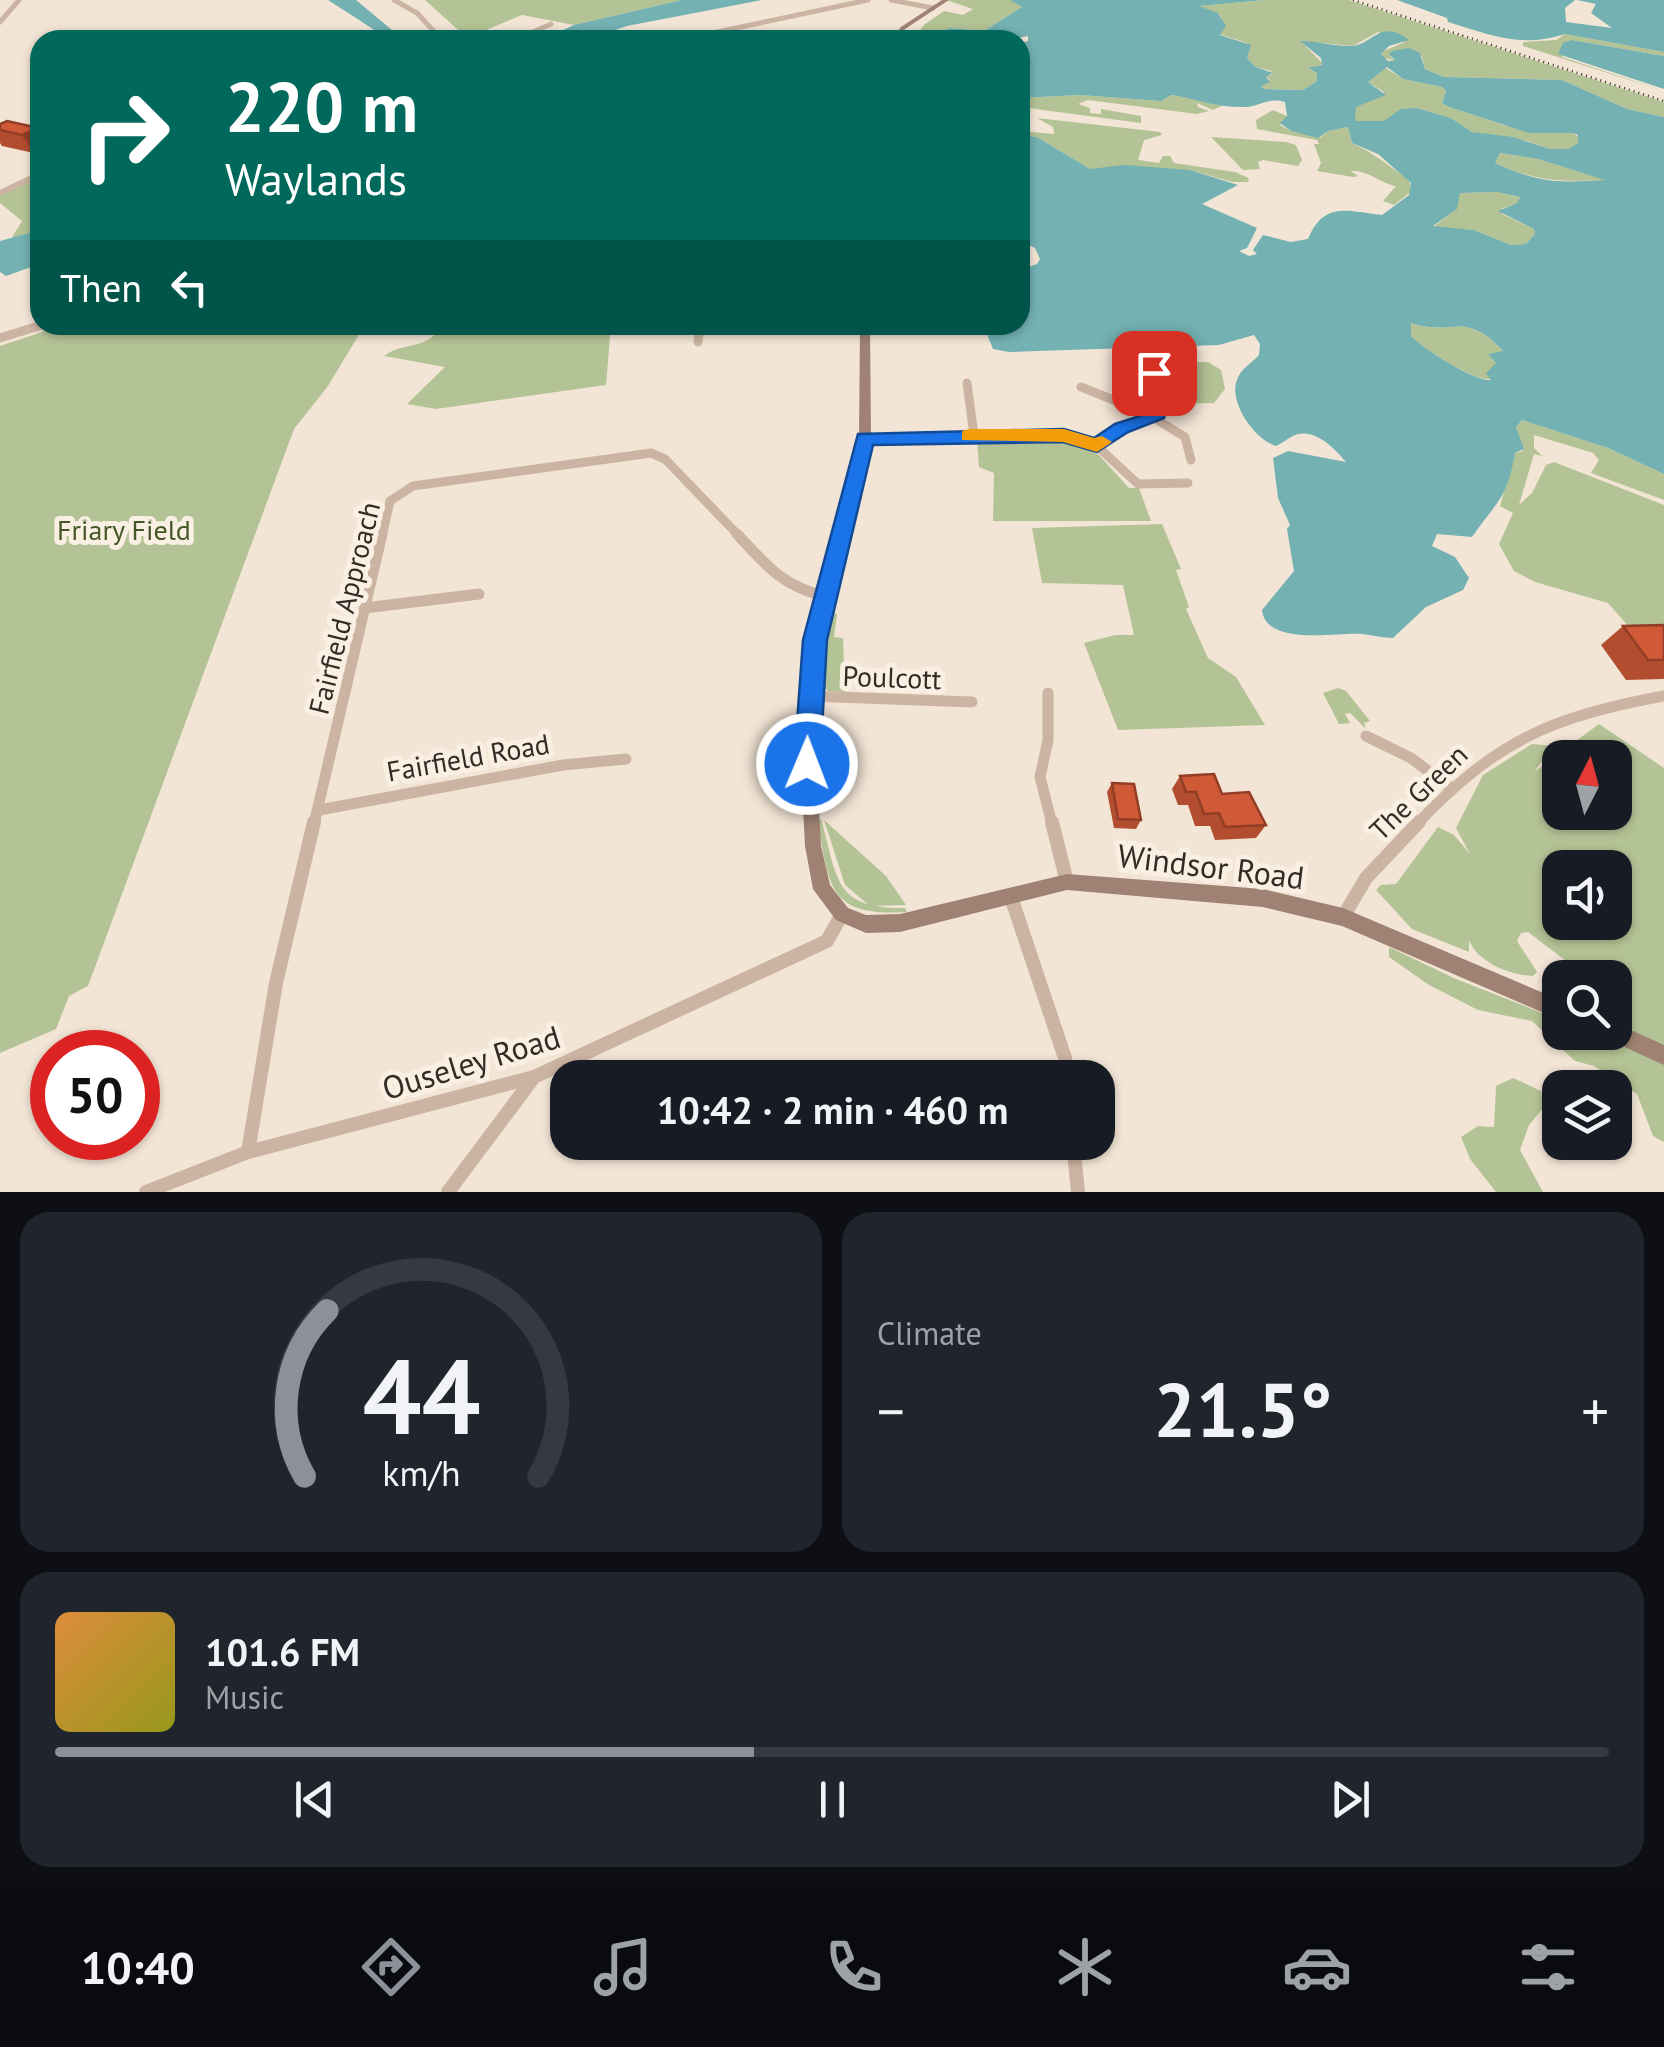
<!DOCTYPE html>
<html lang="en">
<head>
<meta charset="utf-8">
<style>
	body { margin:0; font-family:"PT Sans",sans-serif; background:#20242c; color:#f1f3f6; height:100vh; display:flex; flex-direction:column; font-size:38px; white-space:nowrap }
	* { box-sizing:border-box; margin:0 }
	p { font-size:32px; color:#9ea1a6 }
	.icon { flex:none; width:55px; height:55px; fill:none; stroke:currentColor; stroke-width:2; stroke-linecap:round; stroke-linejoin:round }
	.map { position:relative; height:1192px; overflow:hidden }
	.drawer { display:flex; flex-direction:column; gap:20px; padding:20px; background:#0d0f14; flex:1 }
	.drawer>* { flex:none }
	.banner { position:absolute; left:30px; top:30px; width:1000px; height:305px; border-radius:30px; box-shadow:0 2px 8px #0004; background:#00695c; color:#fff; overflow:hidden }
	.needle { width:65px; rotate:6deg }
	.buttons { position:absolute; left:1542px; top:740px; display:grid; gap:20px }
	.buttons a { display:grid; place-items:center; width:90px; height:90px; border-radius:20px; background:#171b24; box-shadow:0 2px 8px #0004; font-size:50px }
	.speed { position:absolute; left:30px; top:1030px; display:flex; gap:20px; font-size:50px; font-weight:700; text-align:center }
	.speed>* { display:grid; place-content:center; width:130px; height:130px; border-radius:50%; background:#171b24; box-shadow:0 2px 8px #0004; line-height:1 }
	.speed .limit { border:15px solid #d22; background:#fff; color:#111 }
	.pin { position:absolute; display:grid; place-items:center; width:85px; height:85px; color:#fff; margin:-42px; border-radius:20px; box-shadow:0 5px 15px #0006 }
	.me { position:absolute; width:110px; margin:-55px; rotate:1deg; stroke-linejoin:round; filter:drop-shadow(0 0 8px #0008) }
	.turn { display:flex; align-items:center; gap:35px; height:210px; padding:0 30px; font-size:45px }
	.turn .icon { width:130px; height:130px; stroke-width:2.5 }
	.turn b { display:block; font-size:70px; line-height:85px }
	.then { display:flex; align-items:center; height:95px; padding:0 30px; background:#0003; gap:20px; font-size:38px }
	.big { font-size:75px; font-weight:600; line-height:1.1 }
	.drawer .tile { flex:1; display:flex; flex-direction:column; justify-content:center; gap:15px; min-width:0; padding:0 35px; border-radius:30px; background:#20242c }
	.drawer .dial { align-items:center; gap:0 }
	.dial svg { height:260px; overflow:visible; fill:none; stroke:#363941; stroke-width:7; stroke-linecap:round; text-anchor:middle }
	.dial text { fill:#f1f3f6; stroke:none }
	.song { display:flex; align-items:center; gap:30px }
	.cover { width:120px; height:120px; border-radius:15px; background:linear-gradient(135deg,hsl(30 70% 55%),hsl(60 70% 35%)) }
	.played { height:10px; border-radius:5px; background:linear-gradient(90deg,#8c9099 45%,#363941 45%) }
	.keys { display:flex; justify-content:space-around; direction:ltr }
	.heat { display:flex; justify-content:space-between; align-items:center; font-size:55px; direction:ltr }
	.drawer .tiles { flex:1; display:grid; gap:20px; grid-template-columns:1fr 1fr }
	.tile:last-child { grid-column:span 2 }
	.trip { position:absolute; left:550px; top:1060px; width:565px; height:100px; border-radius:30px; background:#171b24; box-shadow:0 2px 8px #0004; font-weight:600; line-height:100px; text-align:center }
	.menu { display:flex; height:160px; justify-content:space-around; align-items:center; background:#090b0e; color:#9ea1a6 }
	.menu .icon { width:70px; height:70px }
	.menu .current { color:#8c9099 }
	.menu b { font-size:45px; color:#f1f3f6 }
	.map>svg:first-child { display:block }
	.green { fill:#b4c395; fill-rule:evenodd }
	.water { fill:#73b1b2; fill-rule:evenodd }
	.lines { fill:none; stroke-linecap:round; stroke-linejoin:round }
	.street-far4 { stroke:#ccb4a2; stroke-width:5 }
	.street-far3 { stroke:#ccb4a2; stroke-width:6 }
	.street-far2 { stroke:#ccb4a2; stroke-width:9 }
	.street-far1 { stroke:#ccb4a2; stroke-width:11 }
	.street { stroke:#ccb4a2; stroke-width:14 }
	.secondary { fill:#9f8273; fill-rule:evenodd }
	.rail { stroke:#352a25; stroke-width:2.5; stroke-dasharray:1 4; stroke-linecap:butt }
	.wall { fill:#b34d2f }
	.shaded-wall { fill:#923e26 }
	.building { fill:#d05937; stroke:#923e26; stroke-width:2.5 }
	.route { fill:#1a73e8; stroke:#114b97; stroke-width:2.5 }
	.slow { fill:#f59e0b }
	.labels { text-anchor:middle; dominant-baseline:central; stroke-width:10; stroke-linejoin:round; paint-order:stroke }
	.park-label { font-size:28px; fill:#455627; stroke:#faefe3 }
	.street-label { font-size:28px; fill:#352a25; stroke:#faefe3 }
	.near-street-label { font-size:32px; fill:#352a25; stroke:#faefe3 }
</style>
</head>
<body>
<div class="map">
<svg width="1664" height="1192" viewBox="0 0 1664 1192">
	<rect width="100%" height="100%" fill="#f3e5d6"/>
	<g class="green">
		<polygon points="425,0 682,0 574,25 522,15 467,38"/>
		<polygon points="946,0 1011,0 1022,7 984,31 949,28 929,40 912,40 925,24 944,11 963,15 973,9"/>
		<polygon points="1265,0 1349,0 1664,102 1664,117 1627,109 1562,80 1444,77 1425,69 1422,56 1390,56 1395,60 1382,58 1381,52 1405,42 1378,32 1353,46 1301,41 1323,64 1309,69 1317,73 1317,81 1303,90 1264,89 1261,86 1270,80 1266,77 1273,74 1271,71 1256,67 1247,58 1247,43 1219,34 1225,28 1220,15 1198,6"/>
		<polygon points="1565,34 1664,52 1664,56 1572,40 1562,57 1664,91 1523,46 1523,42 1556,40"/>
		<polygon points="1384,67 1403,79 1442,87 1446,91 1442,103 1449,107 1507,126 1572,133 1579,137 1578,143 1568,149 1550,149 1527,141 1472,132 1451,118 1417,108 1384,121 1355,121 1355,107 1383,96 1384,92 1368,82"/>
		<polygon points="1080,95 1161,101 1173,95 1224,105 1213,110 1197,103 1198,107 1209,111 1197,114 1088,100 1078,104 1090,108 1090,113 1101,114 1101,109 1141,116 1141,123 1020,107 1020,98"/>
		<path d="M1273 110 1287 116 1280 125 1291 131 1321 137 1328 131 1348 127 1352 143C1374 153 1389 166 1409 180L1412 191 1394 205 1383 201 1396 186C1379 183 1369 170 1351 171L1358 176 1353 177 1317 171 1321 163 1314 144H1319L1317 140 1257 129 1256 120Z"/>
		<polygon points="1037,118 1160,132 1162,135 1144,140 1138,160 1159,163 1163,156 1170,156 1174,163 1235,172 1249,178 1248,182 1232,182 1190,170 1090,169 1037,137 1020,135 1020,131 1054,134 1053,127"/>
		<polygon points="1211,137 1286,142 1296,145 1302,160 1298,166 1263,160 1258,162 1260,169 1243,170"/>
		<path d="M1500 153 1538 159 1606 180C1561 182 1537 182 1495 163Z"/>
		<polygon points="40,174 40,230 11,239 22,221 0,203 0,193"/>
		<polygon points="1497,192 1520,197 1517,203 1501,209 1502,214 1534,229 1535,234 1526,244 1511,245 1474,230 1433,227 1453,212 1460,193"/>
		<path d="M1411 323C1453 337 1463 309 1503 351L1502 354 1490 353 1497 363 1492 379C1477 383 1423 349 1411 336Z"/>
		<polygon points="63,325 363,328 328,386 294,429 88,986 69,996 56,1029 0,1053 0,346"/>
		<path d="M441 325H565L562 327 563 335 588 332V325H611L606 385 436 409 407 404 445 367 384 356C403 341 429 351 441 325Z"/>
		<polygon points="1208,362 1221,370 1225,389 1214,403 1164,404 1171,388 1156,363"/>
		<polygon points="1522,420 1608,448 1664,474 1664,500 1591,473 1599,460 1593,453 1534,435 1534,448 1542,456 1534,454 1519,505 1532,493 1546,465 1554,462 1664,505 1664,628 1630,628 1608,603 1535,582 1514,571 1499,544 1513,513 1500,506 1515,453 1523,451 1516,427"/>
		<polygon points="1064,439 1098,454 1129,488 1139,488 1151,521 993,521 994,473 979,467 977,441"/>
		<polygon points="1162,524 1181,569 1176,570 1189,607 1186,609 1208,658 1236,677 1265,725 1118,730 1084,643 1115,635 1134,635 1123,585 1042,583 1032,528"/>
		<polygon points="828,612 837,614 834,637 843,638 845,692 828,691 818,680"/>
		<polygon points="1338,688 1346,691 1370,721 1364,723 1366,729 1350,713 1345,714 1350,723 1339,724 1323,693"/>
		<path d="M1599 724 1664 768V1142L1653 1136 1637 1094 1594 1066 1575 1061 1532 1021 1478 1010 1429 985 1389 957V947L1456 979 1560 1020V1032L1592 1033 1626 1047 1638 1036 1615 1012V978L1578 977 1574 967 1528 932 1521 933 1517 941 1537 972 1533 976C1510 975 1478 963 1469 940V952L1412 929 1376 890 1381 885 1396 884 1438 827 1454 835 1470 854 1456 828 1483 775 1532 744 1554 746 1534 772ZM1560 758H1615V812H1560ZM1560 868H1615V922H1560Z"/>
		<path d="M821 819C838 878 833 909 905 908L907 912C827 917 830 886 817 820Z"/>
		<polygon points="824,820 886,876 906,905 870,906 845,885"/>
		<polygon points="1513,1078 1541,1091 1544,1107 1529,1125 1520,1150 1543,1192 1496,1192 1470,1159 1461,1137 1478,1126 1494,1127 1496,1086"/>
	</g>
	<g class="water">
		<polygon points="328,0 356,0 404,40 382,40 373,29"/>
		<polygon points="682,0 762,0 627,26 585,40 542,40 574,25"/>
		<path d="M1010 0H1265L1199 6 1218 13 1226 26 1220 35 1251 45 1247 58 1256 67 1273 73 1266 77 1270 82 1261 86 1264 89 1303 90 1317 81V73L1308 68 1322 65 1321 58 1300 41C1317 41 1333 46 1350 46 1372 46 1380 17 1409 40L1389 46 1381 54 1388 61 1395 60 1389 54 1392 51 1409 48 1420 53 1425 69 1444 77 1562 80 1627 109 1664 117V474L1608 448 1522 420 1516 427 1524 449 1515 453C1507 500 1496 502 1472 537L1437 534 1432 546 1455 557 1469 578 1463 590 1426 607 1393 638C1383 638 1372 635 1362 634 1338 632 1266 647 1262 610L1294 571 1287 529 1290 525 1278 498 1273 458 1288 451 1346 462C1335 449 1317 430 1298 434 1290 436 1283 443 1276 446 1255 440 1228 402 1237 380 1241 368 1251 364 1259 355L1260 344 1254 335 1219 345 1009 352 993 349 986 332 994 325H1020V270L1037 264 1040 259 1035 248 1020 241V135L1037 137 1090 169 1124 165 1190 170 1238 185 1202 204 1257 228 1247 248 1239 251 1249 256 1257 254 1253 250 1263 235 1291 242 1308 239C1324 201 1347 211 1382 215L1409 195 1411 183 1378 154 1352 143 1348 127 1328 131 1318 138 1291 131 1280 123 1287 116 1285 102C1267 97 1261 106 1245 107 1218 108 1196 99 1172 95L1161 101 1080 95 1020 98V70L1029 68 1028 62 1020 58V43L1028 41V36L1007 40H929L949 28 984 31 1022 7ZM1387 67 1403 79 1442 87 1446 91 1442 103 1449 107 1529 133H1572L1578 135V143L1568 149H1550L1513 137 1472 132 1451 118 1417 108 1401 109 1384 121H1355L1356 107 1386 95 1368 82ZM1500 153 1538 159 1605 180C1558 183 1539 183 1495 163ZM1497 192 1520 197 1517 203 1498 211 1534 229 1535 234 1526 244 1511 245 1474 230 1433 226 1457 209 1460 193ZM1411 323C1453 337 1464 309 1503 351L1488 354 1496 363 1486 373 1491 380C1476 382 1423 349 1411 336Z"/>
		<path d="M1397 0H1575L1565 8 1566 22 1612 28 1591 13 1596 4 1577 0H1664V52L1565 34C1521 48 1493 36 1448 22L1447 18Z"/>
		<polygon points="1572,40 1664,56 1664,89 1558,54 1563,43"/>
		<polygon points="40,230 40,277 32,279 36,272 31,267 6,276 0,272 0,241"/>
	</g>
	<g class="lines">
		<g class="street-far4">
			<polyline points="394,0 417,13 442,40"/>
			<polyline points="891,0 933,8"/>
			<polyline points="0,22 19,0"/>
			<polyline points="515,40 551,24"/>
			<polyline points="680,40 868,0"/>
		</g>
		<polyline class="street-far3" points="0,193 40,174"/>
		<g class="street-far2">
			<polyline points="0,338 42,325"/>
			<polyline points="698,342 700,325"/>
			<polyline points="967,383 974,435"/>
			<polyline points="1081,387 1131,407 1145,419"/>
			<polyline points="1154,418 1185,437 1191,460"/>
			<polyline points="865,438 1064,436 1097,446 1138,484 1188,483"/>
			<polyline points="1097,446 1121,428 1154,418 1163,389 1150,364"/>
			<polyline points="382,537 390,501 413,486 651,453 665,459 740,537"/>
		</g>
		<g class="street-far1">
			<path d="M737 534C766 565 781 585 823 596"/>
			<polyline points="365,608 479,594"/>
			<polyline points="1048,693 1048,740 1040,777 1052,824"/>
			<polyline points="810,696 972,702"/>
			<polyline points="1366,736 1411,758 1452,789"/>
			<polyline points="319,810 563,765 626,759"/>
			<polyline points="314,824 382,534"/>
			<path d="M1417 824C1497 740 1551 717 1664 696"/>
		</g>
		<g class="street">
			<polyline points="1052,822 1067,882"/>
			<polyline points="1011,897 1065,1058 1067,1078"/>
			<polyline points="1343,917 1366,878 1419,822"/>
			<polyline points="1073,1142 1078,1192"/>
			<polyline points="248,1152 276,983 314,822"/>
			<polyline points="146,1192 248,1152 534,1077 827,941 842,914"/>
			<polyline points="448,1192 534,1077"/>
		</g>
		<g class="secondary">
			<polygon points="942,0 949,0 905,29 897,40 890,40 901,27"/>
			<polygon points="860,325 870,325 871,438 829,605 815,729 821,846 830,885 848,908 866,915 900,914 1067,874 1263,889 1343,908 1560,1000 1560,1020 1342,926 1263,907 1067,890 900,932 866,933 836,920 813,889 805,846 799,729 815,605 859,438"/>
			<polygon points="1615,1023 1664,1045 1664,1065 1607,1039 1605,1032 1615,1032"/>
		</g>
		<polyline class="rail" points="1353,0 1664,101"/>
	</g>
	<g class="wall">
		<polygon points="0,124 40,131 40,150 34,153 2,146 0,143"/>
		<polygon points="1664,625 1664,679 1626,680 1601,645 1623,626"/>
		<polygon points="1180,776 1222,794 1266,825 1256,838 1215,840 1210,826 1195,826 1188,805 1178,805 1172,789"/>
		<polygon points="1112,783 1141,820 1136,829 1114,828 1107,792"/>
	</g>
	<polygon class="shaded-wall" points="38,128 40,131 40,150 34,153 22,135"/>
	<g class="building">
		<polygon points="7,121 38,128 22,135 0,130 0,124"/>
		<polygon points="1664,625 1664,660 1648,660 1623,626"/>
		<polygon points="1214,774 1222,794 1249,792 1266,825 1225,827 1219,813 1204,814 1196,792 1186,792 1180,776"/>
		<polygon points="1112,783 1134,784 1141,820 1118,819"/>
	</g>
	<polygon class="route" points="1154,367 1160,369 1172,389 1164,418 1128,432 1097,452 1063,442 873,445 827,640 820,764 816,772 807,775 798,772 794,764 803,640 858,434 1064,429 1094,438 1115,424 1146,414 1154,389 1144,373"/>
	<polygon class="slow" points="969,429 1064,429 1094,438 1102,436 1112,442 1097,452 1063,442 962,440 962,431"/>
	<g class="labels">
		<g class="park-label">
			<text x="124" y="529">Friary Field</text>
		</g>
		<g class="street-label">
			<text transform="translate(344 608) rotate(-76)">Fairfield Approach</text>
			<text transform="translate(892 677) rotate(2)">Poulcott</text>
			<text transform="translate(468 757) rotate(-10)">Fairfield Road</text>
			<text transform="translate(1418 792) rotate(-44)">The Green</text>
		</g>
		<g class="near-street-label">
			<text transform="translate(1211 866) rotate(7)">Windsor Road</text>
			<text transform="translate(471 1062) rotate(-17)">Ouseley Road</text>
		</g>
	</g>
</svg>
<div class="buttons">
<a><svg class="needle" viewBox="-14 -14 28 28"><path d="M0-13l5 13h-10z" fill="#e53935"/><path d="M0 13l5-13h-10z" fill="#9ea1a6"/></svg></a>
<a><svg class="icon" aria-label="sound" viewBox="0 0 24 24"><path d="M4 9h4l5-4v14l-5-4H4zM17 9q2 3 0 6"/></svg></a>
<a><svg class="icon" aria-label="search" viewBox="0 0 24 24"><circle cx="10" cy="10" r="6"/><path d="M15 15l6 6"/></svg></a>
<a><svg class="icon" aria-label="layers" viewBox="0 0 24 24"><path d="M12 4l9 5-9 5-9-5zM3 14l9 5 9-5"/></svg></a>
</div>
<div class="speed"><div class="limit">50</div></div>
<div class="pin" style="left:1154px;top:373px;background:#d93025"><svg class="icon" aria-label="arrive" viewBox="0 0 24 24"><path d="M6 21V4h12l-3 4 3 4H6"/></svg></div>
<svg class="me" style="left:807px;top:764px" viewBox="-20 -20 40 40"><circle r="17" fill="#1a73e8" stroke="#fff" stroke-width="3"/><path d="M0-11L8 9 0 5-8 9z" fill="#fff"/></svg>
<div class="trip">10:42 · 2 min · 460 m</div>
<div class="banner">
<div class="turn"><svg class="icon" aria-label="right" viewBox="0 0 24 24"><path d="M7 20v-9h11M14 6l5 5-5 5"/></svg><div><b>220 m</b>Waylands</div></div>
<div class="then">Then<svg class="icon" aria-label="left" viewBox="0 0 24 24"><path d="M17 20v-9H6M10 6l-5 5 5 5"/></svg></div>
</div>
</div>
<section class="drawer">
<div class="tiles">
<div class="tile dial"><svg viewBox="0 0 100 80">
<path d="M14 69A42 42 0 1 1 86 69"/>
<path d="M14 69A42 42 0 0 1 21 18" stroke="#8c9099"/>
<text x="50" y="56" font-size="32" font-weight="700">44</text>
<text x="50" y="72" font-size="11">km/h</text>
</svg></div>
<div class="tile"><p>Climate</p>
<div class="heat"><a>−</a><b class="big">21.5°</b><a>+</a></div>
</div>
<div class="tile">
<div class="song"><i class="cover"></i><div><b>101.6 FM</b><p>Music</p></div></div>
<div class="played"></div>
<div class="keys"><svg class="icon" aria-label="previous" viewBox="0 0 24 24"><path d="M18 5L8 12l10 7zM5 5v14"/></svg><svg class="icon" aria-label="pause" viewBox="0 0 24 24"><path d="M8 5v14M16 5v14"/></svg><svg class="icon" aria-label="next" viewBox="0 0 24 24"><path d="M6 5l10 7-10 7zM19 5v14"/></svg></div>
</div>
</div>
</section>
<nav class="menu">
<b>10:40</b>
<svg class="icon current" aria-label="directions" viewBox="0 0 24 24"><path d="M12 3l9 9-9 9-9-9zM9 14v-3h6M13 9l2 2-2 2"/></svg>
<svg class="icon" aria-label="music" viewBox="0 0 24 24"><path d="M9 18V5l10-2v13"/><circle cx="6" cy="18" r="3"/><circle cx="16" cy="16" r="3"/></svg>
<svg class="icon" aria-label="phone" viewBox="0 0 24 24"><path d="M5 4h4l2 5-3 2q2 4 5 5l2-3 5 2v4C11 20 4 13 5 4z"/></svg>
<svg class="icon" aria-label="climate" viewBox="0 0 24 24"><path d="M12 3v18M4 7l16 10M4 17L20 7"/></svg>
<svg class="icon" aria-label="car" viewBox="0 0 24 24"><path d="M5 17H2v-5l4-1 3-4h7l3 4 3 1v5h-3M9 17h6M6 11h13"/><circle cx="7" cy="17" r="2"/><circle cx="17" cy="17" r="2"/></svg>
<svg class="icon" aria-label="filters" viewBox="0 0 24 24"><path d="M4 7h16M4 17h16"/><circle cx="9" cy="7" r="2"/><circle cx="15" cy="17" r="2"/></svg>
</nav>
</body>
</html>
